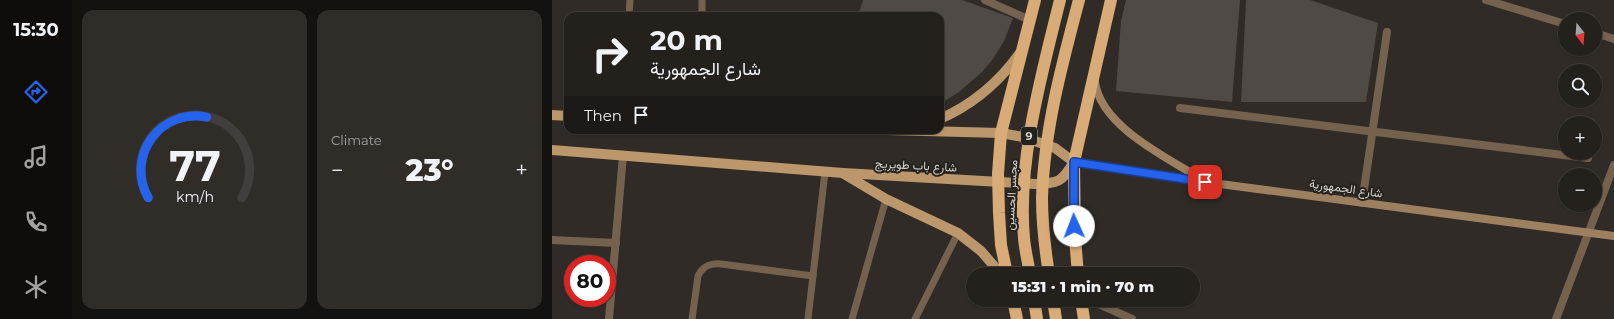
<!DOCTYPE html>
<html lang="en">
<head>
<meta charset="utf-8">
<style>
	body { margin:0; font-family:Montserrat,Vazirmatn,sans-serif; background:#302d29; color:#f1f3f6; height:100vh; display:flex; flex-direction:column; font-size:15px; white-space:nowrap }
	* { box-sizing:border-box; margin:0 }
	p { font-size:13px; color:#a3a3a3 }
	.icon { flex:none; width:22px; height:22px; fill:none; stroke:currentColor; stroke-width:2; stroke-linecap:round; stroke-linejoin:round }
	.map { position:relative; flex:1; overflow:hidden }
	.side { display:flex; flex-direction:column; gap:10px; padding:10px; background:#14120f; width:480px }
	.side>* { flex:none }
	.hud { position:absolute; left:12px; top:12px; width:380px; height:122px; border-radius:12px; box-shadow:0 1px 3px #0004,0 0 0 1px #413e3b; background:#24201c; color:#f1f3f6; overflow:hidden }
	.needle { width:26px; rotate:163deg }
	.controls { position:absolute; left:1006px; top:12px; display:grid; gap:8px }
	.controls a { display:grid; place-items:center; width:44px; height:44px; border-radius:50%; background:#24201c; box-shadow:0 1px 3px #0004,0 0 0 1px #413e3b; font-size:20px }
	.speed { position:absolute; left:12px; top:255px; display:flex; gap:8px; font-size:20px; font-weight:700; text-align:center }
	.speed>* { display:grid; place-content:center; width:52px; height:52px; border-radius:50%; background:#24201c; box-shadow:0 1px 3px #0004,0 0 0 1px #413e3b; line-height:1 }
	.speed .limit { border:6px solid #d22; background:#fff; color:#111 }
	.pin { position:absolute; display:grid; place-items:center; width:34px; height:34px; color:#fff; margin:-17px; border-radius:8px; box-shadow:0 2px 6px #0006 }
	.me { position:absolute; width:44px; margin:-22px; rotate:358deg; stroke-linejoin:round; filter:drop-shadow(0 0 3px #0008) }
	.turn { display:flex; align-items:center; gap:14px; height:84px; padding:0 20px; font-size:18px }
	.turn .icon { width:52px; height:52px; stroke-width:2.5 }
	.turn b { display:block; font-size:28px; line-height:34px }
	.then { display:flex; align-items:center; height:38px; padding:0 20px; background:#0003; gap:8px; font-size:15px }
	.big { font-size:30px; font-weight:800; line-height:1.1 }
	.side .card { flex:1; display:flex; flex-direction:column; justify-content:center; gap:6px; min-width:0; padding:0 14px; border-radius:12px; background:#302d29 }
	.side .dial { align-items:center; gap:0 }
	.dial svg { height:104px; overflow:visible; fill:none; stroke:#413e3b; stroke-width:7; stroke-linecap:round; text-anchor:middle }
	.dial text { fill:#f1f3f6; stroke:none }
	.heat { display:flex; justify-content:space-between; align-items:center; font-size:22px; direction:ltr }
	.side .tiles { flex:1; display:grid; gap:10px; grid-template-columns:repeat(2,1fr) }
	.trip { position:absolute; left:414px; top:267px; width:234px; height:40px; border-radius:20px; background:#24201c; box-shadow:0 1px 3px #0004,0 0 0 1px #413e3b; font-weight:800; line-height:40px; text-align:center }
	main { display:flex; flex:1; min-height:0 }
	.tab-bar { display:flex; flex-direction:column; width:72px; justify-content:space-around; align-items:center; background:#0e0d0b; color:#a3a3a3 }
	.tab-bar .icon { width:28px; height:28px }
	.tab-bar .on { color:#2563eb }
	.tab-bar b { font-size:18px; color:#f1f3f6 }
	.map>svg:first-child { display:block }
	.building { fill:#4f4a45 }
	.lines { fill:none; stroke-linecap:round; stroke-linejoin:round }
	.lane { stroke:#74624e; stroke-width:7 }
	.street { stroke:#74624e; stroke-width:8 }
	.secondary { stroke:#9d805f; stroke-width:8 }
	.primary { stroke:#bc976c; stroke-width:10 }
	.highway { stroke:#d8ab77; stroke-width:12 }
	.route-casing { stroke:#184099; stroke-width:10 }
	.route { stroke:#2563eb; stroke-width:7 }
	.labels { text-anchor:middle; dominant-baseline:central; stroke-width:4; stroke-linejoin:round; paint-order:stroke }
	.shield { fill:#26221d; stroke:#a09d9a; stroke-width:1 }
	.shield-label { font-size:11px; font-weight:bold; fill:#d5d2cf }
	.street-label { font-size:12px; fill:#d5d2cf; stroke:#26221d }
</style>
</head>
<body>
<main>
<nav class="tab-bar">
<b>15:30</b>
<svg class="icon on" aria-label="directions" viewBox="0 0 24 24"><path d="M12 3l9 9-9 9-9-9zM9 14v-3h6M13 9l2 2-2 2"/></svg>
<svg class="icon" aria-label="music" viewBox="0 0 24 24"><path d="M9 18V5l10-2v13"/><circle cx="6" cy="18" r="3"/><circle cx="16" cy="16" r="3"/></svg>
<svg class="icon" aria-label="phone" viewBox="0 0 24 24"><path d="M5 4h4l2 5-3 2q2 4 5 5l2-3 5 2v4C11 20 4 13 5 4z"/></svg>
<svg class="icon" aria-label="climate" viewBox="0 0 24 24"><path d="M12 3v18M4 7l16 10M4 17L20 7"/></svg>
</nav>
<section class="side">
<div class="tiles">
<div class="card dial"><svg viewBox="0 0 100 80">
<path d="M14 69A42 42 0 1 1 86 69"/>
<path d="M14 69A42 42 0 0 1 59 7" stroke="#2563eb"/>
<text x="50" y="56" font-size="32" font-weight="700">77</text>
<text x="50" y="72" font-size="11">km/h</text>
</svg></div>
<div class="card"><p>Climate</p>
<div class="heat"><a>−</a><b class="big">23°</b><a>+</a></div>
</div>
</div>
</section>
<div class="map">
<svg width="1062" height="319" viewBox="0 0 1062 319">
	<rect width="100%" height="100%" fill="#302b26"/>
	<g class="building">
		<polygon points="311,0 410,0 461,18 452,41 441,59 430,72 407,92 388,104 388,16 306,16"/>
		<polygon points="574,0 688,0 680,102 564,91 569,21"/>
		<polygon points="694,0 758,0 826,23 814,102 689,102"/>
	</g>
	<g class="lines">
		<g class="lane">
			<polyline points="77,16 78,0"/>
			<polyline points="150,16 150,0"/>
			<path d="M140 319 146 276C151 266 158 263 169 264L261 276"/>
			<polyline points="256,319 273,172"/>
			<polyline points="300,319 334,199"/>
			<polyline points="363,319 406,233"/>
		</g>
		<g class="street">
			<polyline points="433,0 478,20"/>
			<polyline points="934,0 1013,24"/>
			<polyline points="1043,33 1062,39"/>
			<polyline points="628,108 1036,158"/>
			<polyline points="810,203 835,32"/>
			<polyline points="0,240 64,243"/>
			<polyline points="538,300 580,319"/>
			<polyline points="57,319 71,155"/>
			<polyline points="1004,319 1062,165"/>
		</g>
		<g class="secondary">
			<path d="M543 82C549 127 616 158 651 180"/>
			<polyline points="522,162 653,182 1062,236"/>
		</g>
		<g class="primary">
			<polyline points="0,115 16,116"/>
			<path d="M388 119C420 105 448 81 468 53"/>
			<path d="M0 150 291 173 483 184C507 183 509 183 522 162L503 148 471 137 449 133 334 130"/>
			<polyline points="292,174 334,199 406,233 429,251 449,274"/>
		</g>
		<g class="highway">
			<polyline points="455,274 449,245 447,213 446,174 449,133 483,0"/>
			<path d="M478 274C476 262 473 250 472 238 465 162 490 73 508 0"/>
			<path d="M497 274C493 249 490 224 490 198 492 131 510 64 527 0"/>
			<polyline points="526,274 523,238 522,162 559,0"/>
			<polyline points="461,300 465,319"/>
			<polyline points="482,300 485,319"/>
			<polyline points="501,300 504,319"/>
			<polyline points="529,300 532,319"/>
		</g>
	</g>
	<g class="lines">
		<defs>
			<polyline id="route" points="522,226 522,162 653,182"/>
		</defs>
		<use href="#route" class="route-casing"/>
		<use href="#route" class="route"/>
	</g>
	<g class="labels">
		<rect class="shield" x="469" y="127" width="16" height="18" rx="3"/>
		<g class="shield-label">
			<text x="477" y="136">9</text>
		</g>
		<g class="street-label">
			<text transform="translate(364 165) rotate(3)">شارع باب طويريج</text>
			<text transform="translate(794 188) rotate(8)">شارع الجمهورية</text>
			<text transform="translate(459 195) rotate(-87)">مجسر الحسين</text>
		</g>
	</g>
</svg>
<div class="controls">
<a><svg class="needle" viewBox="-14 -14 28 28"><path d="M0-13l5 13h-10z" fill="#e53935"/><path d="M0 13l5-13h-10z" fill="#a3a3a3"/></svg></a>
<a><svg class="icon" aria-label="search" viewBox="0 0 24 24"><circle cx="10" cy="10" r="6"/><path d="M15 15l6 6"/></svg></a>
<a>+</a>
<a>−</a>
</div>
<div class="speed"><div class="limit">80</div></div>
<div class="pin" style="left:653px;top:182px;background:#d93025"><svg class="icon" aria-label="arrive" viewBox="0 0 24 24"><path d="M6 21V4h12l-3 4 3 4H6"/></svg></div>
<svg class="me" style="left:522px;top:226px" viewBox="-20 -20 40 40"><circle r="19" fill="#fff"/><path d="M0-13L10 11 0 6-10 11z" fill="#2563eb"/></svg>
<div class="trip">15:31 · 1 min · 70 m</div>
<div class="hud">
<div class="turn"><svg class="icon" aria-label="right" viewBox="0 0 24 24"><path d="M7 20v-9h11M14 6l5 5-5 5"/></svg><div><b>20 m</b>شارع الجمهورية</div></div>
<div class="then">Then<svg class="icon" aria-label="arrive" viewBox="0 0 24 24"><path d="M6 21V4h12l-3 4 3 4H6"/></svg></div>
</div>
</div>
</main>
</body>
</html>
